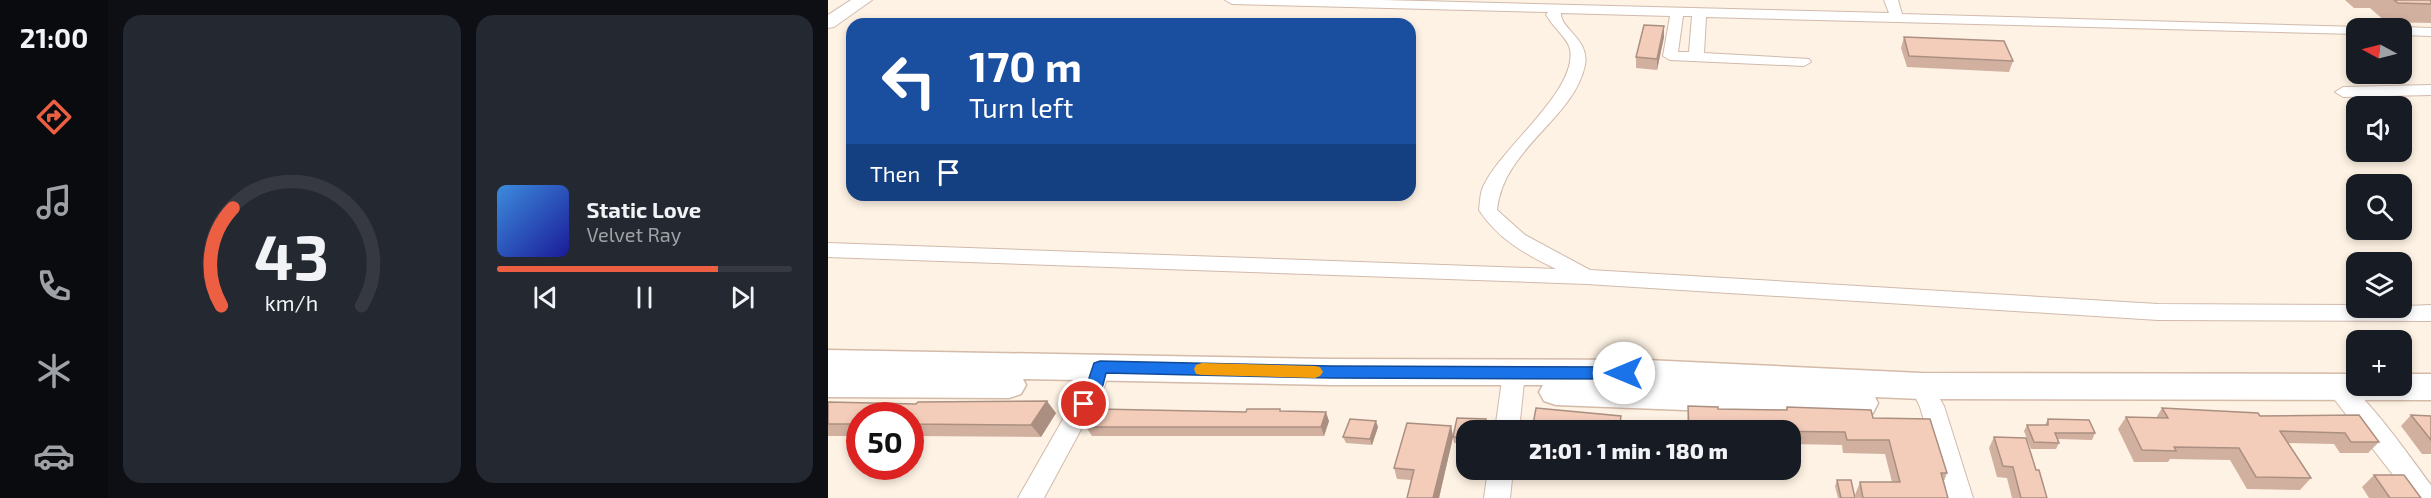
<!DOCTYPE html>
<html lang="en">
<head>
<meta charset="utf-8">
<style>
	body { margin:0; font-family:"Exo 2",sans-serif; background:#242831; color:#f1f3f6; height:100vh; display:flex; flex-direction:column; font-size:22px; white-space:nowrap }
	* { box-sizing:border-box; margin:0 }
	p { font-size:20px; color:#9ea1a6 }
	.icon { flex:none; width:33px; height:33px; fill:none; stroke:currentColor; stroke-width:2; stroke-linecap:round; stroke-linejoin:round }
	.map { position:relative; flex:1; overflow:hidden }
	.side { display:flex; flex-direction:column; gap:15px; padding:15px; background:#0d0f14; width:720px }
	.side>* { flex:none }
	.hud { position:absolute; left:18px; top:18px; width:570px; height:183px; border-radius:18px; box-shadow:0 3px 9px #0003; background:#1a4fa0; color:#fff; overflow:hidden }
	.needle { width:39px; rotate:277deg }
	.fabs { position:absolute; left:1518px; top:18px; display:grid; gap:12px }
	.fabs a { display:grid; place-items:center; width:66px; height:66px; border-radius:12px; background:#171b24; box-shadow:0 3px 9px #0003; font-size:30px }
	.speed { position:absolute; left:18px; top:402px; display:flex; gap:12px; font-size:30px; font-weight:700; text-align:center }
	.speed>* { display:grid; place-content:center; width:78px; height:78px; border-radius:50%; background:#171b24; box-shadow:0 3px 9px #0003; line-height:1 }
	.speed .limit { border:9px solid #d22; background:#fff; color:#111 }
	.pin { position:absolute; display:grid; place-items:center; width:51px; height:51px; color:#fff; margin:-26px; border:3px solid #fff; border-radius:50%; box-shadow:0 2px 6px #0007 }
	.me { position:absolute; width:66px; margin:-33px; rotate:270deg; stroke-linejoin:round; filter:drop-shadow(0 0 4px #0008) }
	.turn { display:flex; align-items:center; gap:21px; height:126px; padding:0 24px; font-size:27px }
	.turn .icon { width:78px; height:78px; stroke-width:2.5 }
	.turn b { display:block; font-size:42px; line-height:51px }
	.then { display:flex; align-items:center; height:57px; padding:0 24px; background:#0003; gap:12px; font-size:22px }
	.side .tile { flex:1; display:flex; flex-direction:column; justify-content:center; gap:9px; min-width:0; padding:0 21px; border-radius:18px; background:#242831 }
	.side .dial { align-items:center; gap:0 }
	.dial svg { height:156px; overflow:visible; fill:none; stroke:#363941; stroke-width:7; stroke-linecap:round; text-anchor:middle }
	.dial text { fill:#f1f3f6; stroke:none }
	.song { display:flex; align-items:center; gap:18px }
	.cover { width:72px; height:72px; border-radius:9px; background:linear-gradient(135deg,hsl(210 70% 55%),hsl(240 70% 35%)) }
	.played { height:6px; border-radius:3px; background:linear-gradient(90deg,#ec5f43 75%,#363941 75%) }
	.keys { display:flex; justify-content:space-around; direction:ltr }
	.side .tiles { flex:1; display:grid; gap:15px; grid-template-columns:repeat(2,1fr) }
	.trip { position:absolute; left:628px; top:420px; width:345px; height:60px; border-radius:18px; background:#171b24; box-shadow:0 3px 9px #0003; font-weight:800; line-height:60px; text-align:center }
	main { display:flex; flex:1; min-height:0 }
	.tabs { display:flex; flex-direction:column; width:108px; justify-content:space-around; align-items:center; background:#090b0e; color:#9ea1a6 }
	.tabs .icon { width:42px; height:42px }
	.tabs .active { color:#ec5f43 }
	.tabs b { font-size:27px; color:#f1f3f6 }
	.map>svg:first-child { display:block }
	.lines { fill:none; stroke-linecap:round; stroke-linejoin:round }
	.minor-casing { stroke:#d1baac; stroke-width:2 }
	.tertiary-casing { stroke:#d1baac; stroke-width:2 }
	.secondary-casing { stroke:#d4baa9; stroke-width:3 }
	.minor { fill:#fff; fill-rule:evenodd }
	.tertiary { fill:#fff; fill-rule:evenodd }
	.secondary { fill:#fff; fill-rule:evenodd }
	.wall { fill:#d2b0a0 }
	.shaded-wall { fill:#ab9082 }
	.building { fill:#f4cdba; stroke:#ab9082; stroke-width:1.5 }
	.route { fill:#1a73e8; stroke:#114b97; stroke-width:1.5 }
	.slow { fill:#f59e0b }
</style>
</head>
<body>
<main>
<nav class="tabs">
<b>21:00</b>
<svg class="icon active" aria-label="directions" viewBox="0 0 24 24"><path d="M12 3l9 9-9 9-9-9zM9 14v-3h6M13 9l2 2-2 2"/></svg>
<svg class="icon" aria-label="music" viewBox="0 0 24 24"><path d="M9 18V5l10-2v13"/><circle cx="6" cy="18" r="3"/><circle cx="16" cy="16" r="3"/></svg>
<svg class="icon" aria-label="phone" viewBox="0 0 24 24"><path d="M5 4h4l2 5-3 2q2 4 5 5l2-3 5 2v4C11 20 4 13 5 4z"/></svg>
<svg class="icon" aria-label="climate" viewBox="0 0 24 24"><path d="M12 3v18M4 7l16 10M4 17L20 7"/></svg>
<svg class="icon" aria-label="car" viewBox="0 0 24 24"><path d="M5 17H2v-5l4-1 3-4h7l3 4 3 1v5h-3M9 17h6M6 11h13"/><circle cx="7" cy="17" r="2"/><circle cx="17" cy="17" r="2"/></svg>
</nav>
<section class="side">
<div class="tiles">
<div class="tile dial"><svg viewBox="0 0 100 80">
<path d="M14 69A42 42 0 1 1 86 69"/>
<path d="M14 69A42 42 0 0 1 20 19" stroke="#ec5f43"/>
<text x="50" y="56" font-size="32" font-weight="700">43</text>
<text x="50" y="72" font-size="11">km/h</text>
</svg></div>
<div class="tile">
<div class="song"><i class="cover"></i><div><b>Static Love</b><p>Velvet Ray</p></div></div>
<div class="played"></div>
<div class="keys"><svg class="icon" aria-label="previous" viewBox="0 0 24 24"><path d="M18 5L8 12l10 7zM5 5v14"/></svg><svg class="icon" aria-label="pause" viewBox="0 0 24 24"><path d="M8 5v14M16 5v14"/></svg><svg class="icon" aria-label="next" viewBox="0 0 24 24"><path d="M6 5l10 7-10 7zM19 5v14"/></svg></div>
</div>
</div>
</section>
<div class="map">
<svg width="1603" height="498" viewBox="0 0 1603 498">
	<rect width="100%" height="100%" fill="#fdf2e3"/>
	<g class="lines">
		<defs>
			<g id="minor">
				<path d="M397 0H554L1061 13 1056 0H1070L1074 14 1533 27 1528 28V34L878 17 876 53 981 59 983 62 976 66 842 60 835 56 842 16 733 13C732 29 762 39 757 65 746 119 675 148 669 210L697 235 762 270 1330 304 1528 305V308L1603 305V321L1330 320 759 284 0 257V243L728 269C697 254 670 239 651 210 652 202 652 194 655 187 672 148 750 91 742 49 740 39 726 28 721 19L718 15 720 12 404 4ZM855 16H864L861 52H850Z"/>
				<polygon points="1574,27 1603,28 1603,36 1574,35 1574,28 1569,28"/>
				<polygon points="1603,85 1603,95 1515,97 1507,92 1515,87"/>
				<polygon points="271,358 279,361 282,367 277,385 216,498 190,498 255,384 263,361"/>
				<polygon points="686,364 694,367 697,373 691,430 667,430 675,373 678,367"/>
				<polygon points="1093,377 1101,380 1116,406 1145,498 1119,498 1092,407 1082,386 1085,380"/>
				<path d="M1507 377C1533 385 1584 460 1603 485V498H1583L1496 386 1499 380Z"/>
				<polygon points="660,470 685,470 682,498 656,498"/>
			</g>
			<polygon id="tertiary" points="23,0 44,0 6,27 0,28 0,15"/>
			<polygon id="secondary" points="0,350 503,359 818,360 1093,373 1528,374 1528,386 1574,386 1574,374 1603,374 1603,400 1093,399 1047,397 1050,403 1045,413 1033,417 728,405 716,401 711,392 715,385 503,385 195,379 198,385 193,394 181,398 0,397"/>
		</defs>
		<use href="#minor" class="minor-casing"/>
		<use href="#tertiary" class="tertiary-casing"/>
		<use href="#secondary" class="secondary-casing"/>
		<use href="#minor" class="minor"/>
		<use href="#tertiary" class="tertiary"/>
		<use href="#secondary" class="secondary"/>
	</g>
	<g class="wall">
		<polygon points="1517,0 1603,0 1603,23 1558,22 1542,8 1526,8"/>
		<polygon points="836,26 836,37 829,70 808,68 808,57"/>
		<polygon points="1076,37 1149,40 1185,61 1181,72 1079,67 1073,48"/>
		<polygon points="0,402 228,413 213,437 82,436 82,416 32,416 32,436 0,436"/>
		<polygon points="860,406 890,409 958,410 959,407 1045,418 1119,473 1116,481 1120,498 1028,498 1027,495 1032,482 1064,482 1057,454 1015,453 1014,445 963,444 963,430 859,430"/>
		<polygon points="1334,408 1432,416 1531,415 1551,442 1540,453 1512,453 1506,444 1460,443 1483,478 1472,490 1419,489 1402,460 1342,459 1340,462 1306,462 1290,429 1298,417 1328,418"/>
		<polygon points="453,411 501,421 496,436 264,436 258,427 418,412"/>
		<polygon points="1583,415 1603,416 1603,454 1594,454 1573,426"/>
		<polygon points="658,419 659,425 639,430 639,443 626,443 625,437 611,498 579,498 583,480 569,479 566,468 623,426 625,437"/>
		<polygon points="1220,419 1267,433 1264,440 1230,439 1231,443 1228,449 1203,449 1196,431 1199,425 1217,425"/>
		<polygon points="550,427 544,445 518,443 515,437"/>
		<polygon points="1166,437 1208,470 1219,498 1184,498 1179,478 1169,477 1161,448"/>
		<polygon points="1546,475 1593,498 1541,498 1534,487"/>
		<polygon points="1009,480 1027,498 1010,498 1007,486"/>
	</g>
	<g class="shaded-wall">
		<polygon points="836,26 836,37 829,70 829,59"/>
		<polygon points="219,401 228,413 213,437 203,425"/>
		<polygon points="498,412 501,421 496,436 493,427"/>
		<polygon points="793,416 793,430 791,430"/>
		<polygon points="658,419 659,425 658,430 656,430"/>
		<polygon points="548,421 550,427 544,445 542,439"/>
		<polygon points="623,426 625,437 611,498 605,498"/>
	</g>
	<g class="building">
		<polygon points="1566,0 1603,0 1603,4 1570,3"/>
		<polygon points="816,25 836,26 829,59 808,57"/>
		<polygon points="1076,37 1176,41 1185,61 1081,56"/>
		<polygon points="219,401 203,425 82,424 82,416 32,416 32,424 0,424 0,402 88,404 90,402"/>
		<polygon points="860,406 890,407 890,409 959,410 959,407 1043,410 1045,418 1102,419 1119,473 1113,473 1120,498 1035,498 1032,482 1072,482 1061,440 1019,440 1017,432 861,430"/>
		<polygon points="708,408 793,416 791,430 704,430"/>
		<polygon points="1334,408 1430,413 1432,416 1531,415 1551,442 1523,442 1517,433 1452,431 1483,478 1428,477 1411,448 1346,447 1348,451 1314,450 1298,417 1340,418"/>
		<polygon points="269,409 418,412 419,409 452,409 452,411 498,412 493,427 258,427"/>
		<polygon points="1583,415 1603,416 1603,440"/>
		<polygon points="629,418 658,419 656,430 639,430 639,437 625,437"/>
		<polygon points="522,419 548,421 542,439 515,437"/>
		<polygon points="1220,419 1261,420 1267,433 1227,433 1231,443 1206,442 1199,425 1220,425"/>
		<polygon points="579,423 623,426 605,498 579,498 586,470 566,468"/>
		<polygon points="1166,437 1198,438 1208,470 1211,470 1219,498 1193,498 1185,467 1175,466"/>
		<polygon points="1546,475 1576,475 1593,498 1562,498"/>
		<polygon points="1009,480 1023,480 1027,498 1013,498"/>
	</g>
	<polygon class="route" points="272,361 503,366 796,367 801,369 804,373 801,378 796,379 503,378 278,373 275,385 262,408 256,410 250,408 248,404 259,384 266,363"/>
	<polygon class="slow" points="374,363 487,366 492,367 495,372 492,376 487,378 374,375 368,374 366,369 368,365"/>
</svg>
<div class="fabs">
<a><svg class="needle" viewBox="-14 -14 28 28"><path d="M0-13l5 13h-10z" fill="#e53935"/><path d="M0 13l5-13h-10z" fill="#9ea1a6"/></svg></a>
<a><svg class="icon" aria-label="sound" viewBox="0 0 24 24"><path d="M4 9h4l5-4v14l-5-4H4zM17 9q2 3 0 6"/></svg></a>
<a><svg class="icon" aria-label="search" viewBox="0 0 24 24"><circle cx="10" cy="10" r="6"/><path d="M15 15l6 6"/></svg></a>
<a><svg class="icon" aria-label="layers" viewBox="0 0 24 24"><path d="M12 4l9 5-9 5-9-5zM3 14l9 5 9-5"/></svg></a>
<a>+</a>
</div>
<div class="speed"><div class="limit">50</div></div>
<div class="pin" style="left:256px;top:404px;background:#d93025"><svg class="icon" aria-label="arrive" viewBox="0 0 24 24"><path d="M6 21V4h12l-3 4 3 4H6"/></svg></div>
<svg class="me" style="left:796px;top:373px" viewBox="-20 -20 40 40"><circle r="19" fill="#fff"/><path d="M0-13L10 11 0 6-10 11z" fill="#1a73e8"/></svg>
<div class="trip">21:01 · 1 min · 180 m</div>
<div class="hud">
<div class="turn"><svg class="icon" aria-label="left" viewBox="0 0 24 24"><path d="M17 20v-9H6M10 6l-5 5 5 5"/></svg><div><b>170 m</b>Turn left</div></div>
<div class="then">Then<svg class="icon" aria-label="arrive" viewBox="0 0 24 24"><path d="M6 21V4h12l-3 4 3 4H6"/></svg></div>
</div>
</div>
</main>
</body>
</html>
